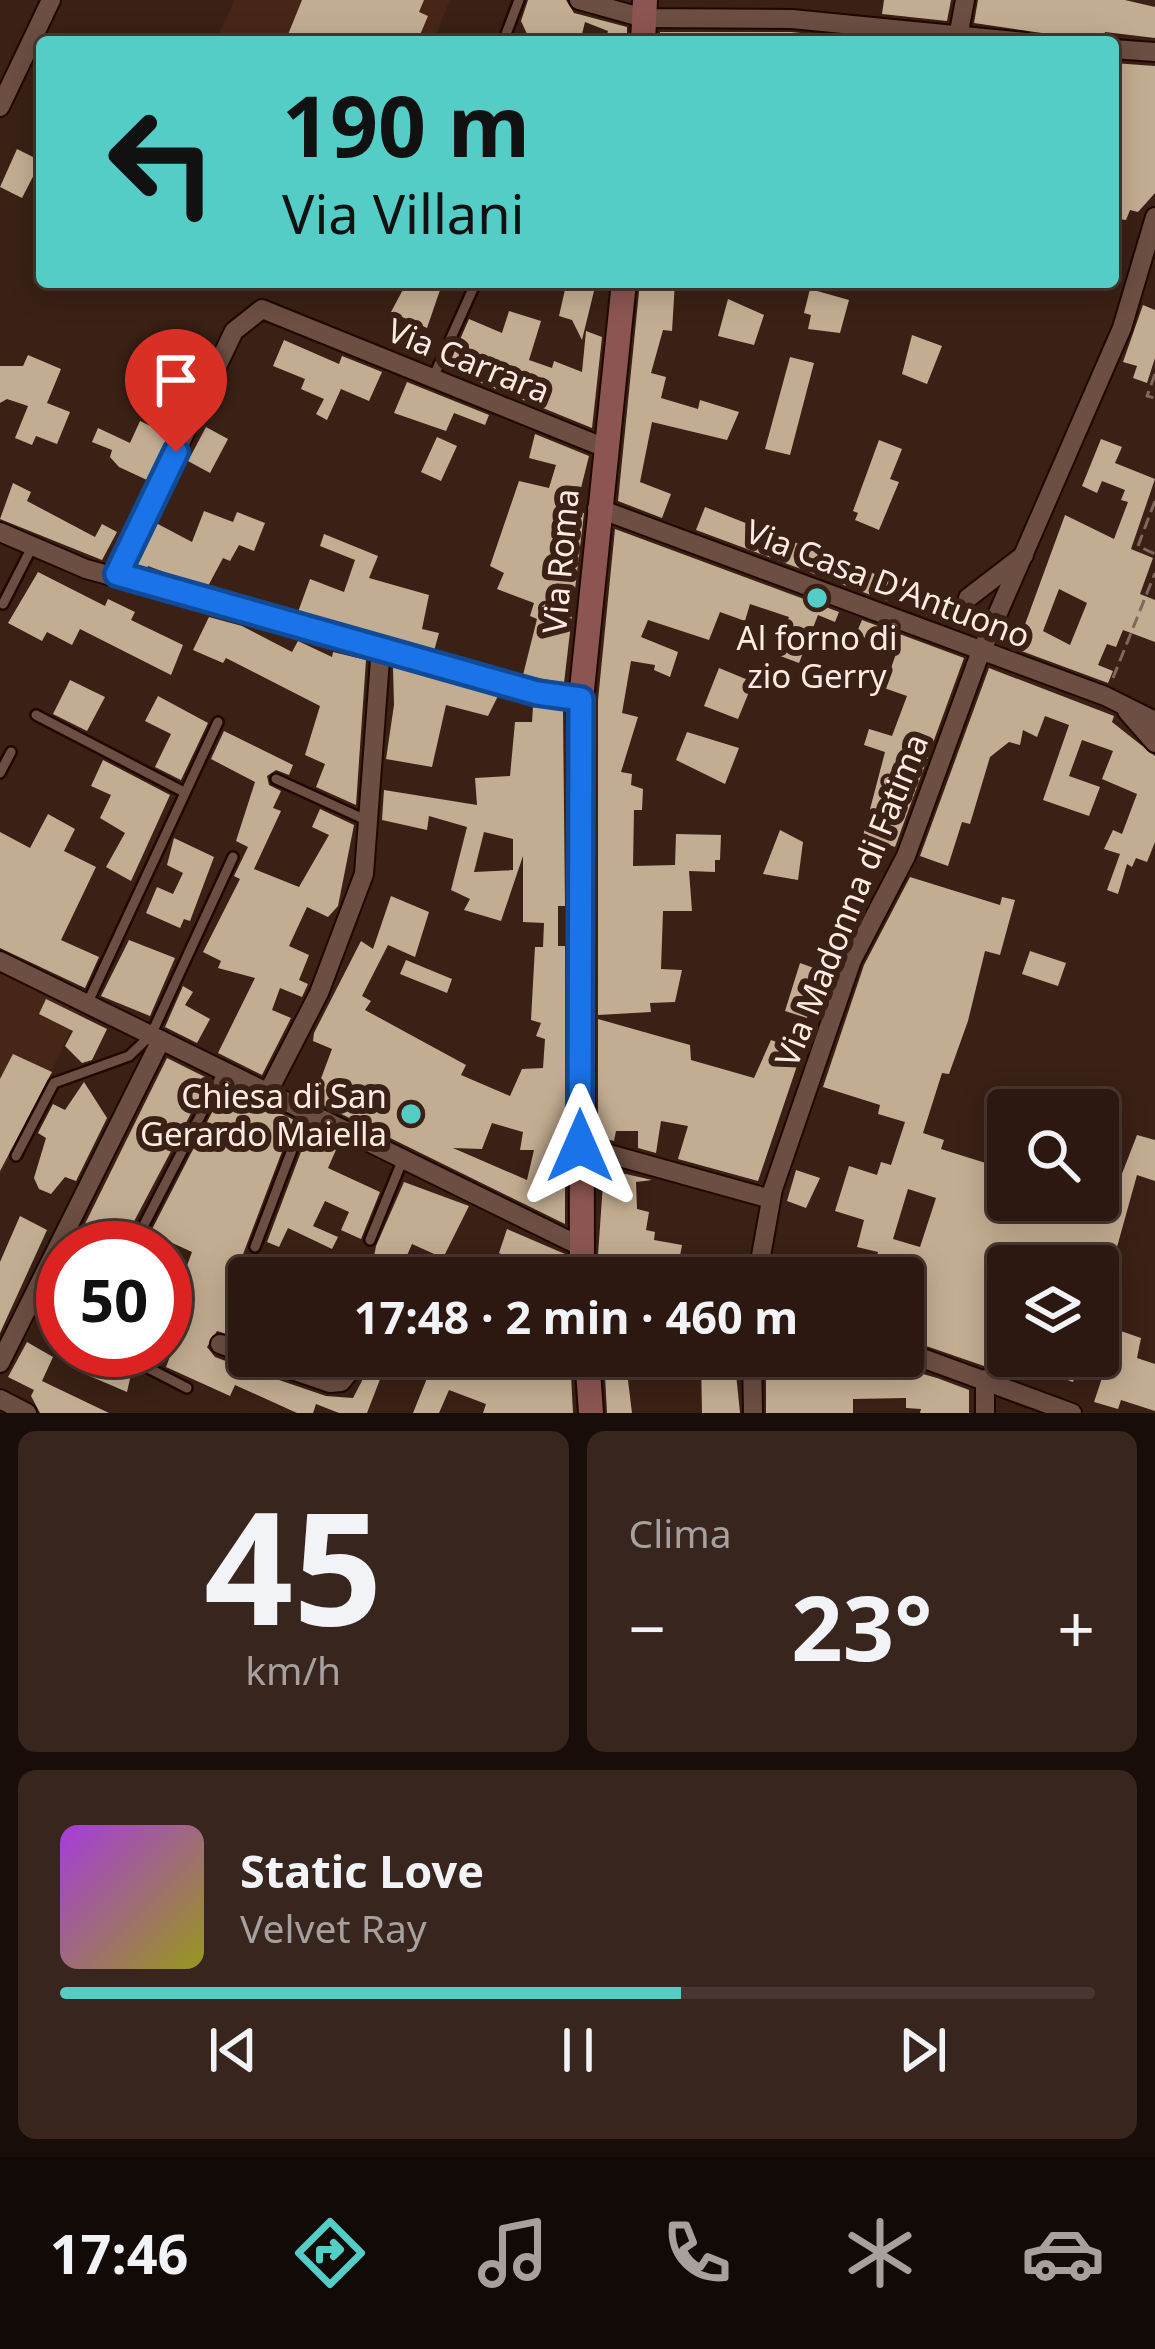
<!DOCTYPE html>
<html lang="it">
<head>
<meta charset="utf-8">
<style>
	body { margin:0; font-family:"Noto Sans",sans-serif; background:#38251e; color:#f1f3f6; height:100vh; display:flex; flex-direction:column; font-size:45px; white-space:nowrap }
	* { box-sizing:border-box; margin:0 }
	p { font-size:39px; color:#a6a09f }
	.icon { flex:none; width:66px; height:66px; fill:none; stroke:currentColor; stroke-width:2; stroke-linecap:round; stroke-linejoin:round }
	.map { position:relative; height:1413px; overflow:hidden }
	.side { display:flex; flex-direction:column; gap:18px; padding:18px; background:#180d09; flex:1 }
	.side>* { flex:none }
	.guide { position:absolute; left:36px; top:36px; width:1083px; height:252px; border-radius:12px; box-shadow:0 6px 30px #0003,0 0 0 3px #483730; background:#54cdc7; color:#111; overflow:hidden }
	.buttons { position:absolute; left:987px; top:1089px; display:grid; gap:24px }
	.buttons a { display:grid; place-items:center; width:132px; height:132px; border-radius:12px; background:#2c1810; box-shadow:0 6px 30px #0003,0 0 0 3px #483730; font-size:60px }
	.speed { position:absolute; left:36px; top:1221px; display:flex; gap:24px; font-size:60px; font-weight:700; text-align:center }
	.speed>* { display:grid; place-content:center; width:156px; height:156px; border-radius:50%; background:#2c1810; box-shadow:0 6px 30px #0003,0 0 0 3px #483730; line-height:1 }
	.speed .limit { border:18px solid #d22; background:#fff; color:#111 }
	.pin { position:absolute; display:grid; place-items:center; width:102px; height:102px; color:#fff; margin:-123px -51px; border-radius:50% 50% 50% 0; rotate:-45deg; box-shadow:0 0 12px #0007 }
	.pin .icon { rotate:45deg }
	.me { position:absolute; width:132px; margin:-66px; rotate:0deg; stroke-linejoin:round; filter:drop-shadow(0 0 9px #0008) }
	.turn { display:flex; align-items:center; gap:42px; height:252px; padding:0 48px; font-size:54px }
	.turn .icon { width:156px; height:156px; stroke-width:2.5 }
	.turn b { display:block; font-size:84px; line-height:102px }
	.big { font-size:90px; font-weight:700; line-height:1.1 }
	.side .tile { flex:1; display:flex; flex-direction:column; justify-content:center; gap:18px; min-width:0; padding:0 42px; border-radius:18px; background:#38251e }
	.side .dial { align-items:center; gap:0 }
	.dial b { font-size:156px; line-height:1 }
	.song { display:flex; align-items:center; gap:36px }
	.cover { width:144px; height:144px; border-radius:18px; background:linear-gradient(135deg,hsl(280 70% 55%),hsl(60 70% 35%)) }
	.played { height:12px; border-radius:6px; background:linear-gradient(90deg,#54cdc7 60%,#483730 60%) }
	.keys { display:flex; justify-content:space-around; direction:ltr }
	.heat { display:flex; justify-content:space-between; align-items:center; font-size:66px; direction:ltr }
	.side .tiles { flex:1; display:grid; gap:18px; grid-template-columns:1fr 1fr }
	.tile:last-child { grid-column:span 2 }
	.trip { position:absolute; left:228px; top:1257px; width:696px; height:120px; border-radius:12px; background:#2c1810; box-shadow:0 6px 30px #0003,0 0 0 3px #483730; font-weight:700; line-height:120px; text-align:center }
	.dock { display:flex; height:192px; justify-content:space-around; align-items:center; background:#120a06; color:#a6a09f }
	.dock .icon { width:84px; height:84px }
	.dock .on { color:#54cdc7 }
	.dock b { font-size:54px; color:#f1f3f6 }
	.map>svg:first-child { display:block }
	.built { fill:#472617 }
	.building { fill:#c3ad92; fill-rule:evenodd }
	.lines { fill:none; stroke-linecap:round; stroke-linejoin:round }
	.lane-casing { stroke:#200801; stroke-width:14 }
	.street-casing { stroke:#200801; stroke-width:22 }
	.secondary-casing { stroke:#200801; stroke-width:28 }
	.path { stroke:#7f685e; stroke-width:3; stroke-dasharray:12 6; stroke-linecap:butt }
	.lane { stroke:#6c4e42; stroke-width:9 }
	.street { stroke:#6c4e42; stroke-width:18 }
	.secondary { stroke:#8c5551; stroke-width:24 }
	.route-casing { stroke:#114b97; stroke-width:30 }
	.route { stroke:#1a73e8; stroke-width:21 }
	.poi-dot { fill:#54cdc7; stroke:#3a2015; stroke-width:4.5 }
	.labels { text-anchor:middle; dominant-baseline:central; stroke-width:12; stroke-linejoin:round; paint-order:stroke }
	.street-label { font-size:33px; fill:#feebe3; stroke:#3a2015 }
	.poi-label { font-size:33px; fill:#feebe3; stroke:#3a2015 }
</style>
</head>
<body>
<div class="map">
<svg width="1155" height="1413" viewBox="0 0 1155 1413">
	<rect width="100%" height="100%" fill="#3a2015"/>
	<g class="built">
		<polygon points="235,0 450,0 433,42 215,42"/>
		<polygon points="0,970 82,1008 0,1176"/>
	</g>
	<g class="building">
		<polygon points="302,0 424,0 419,12 428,16 417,42 285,42"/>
		<polygon points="528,0 566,0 574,13 627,27 627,42 605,42 608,31 585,22 580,42 548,42 527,34 521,21"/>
		<polygon points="884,0 951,0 947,21 882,14"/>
		<polygon points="978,0 1125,0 1155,7 1155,38 1105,32 1104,39 1083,39 974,23"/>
		<polygon points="660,32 791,32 888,42 660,42"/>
		<polygon points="1113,63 1155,66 1155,193 1138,212 1130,210 1126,220 1113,218"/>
		<polygon points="17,149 41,161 22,198 0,187"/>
		<polygon points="407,282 440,290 427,328 391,312"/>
		<polygon points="640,282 675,282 672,331 663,330 651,373 666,377 661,398 698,409 700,400 739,412 727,440 652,422 640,482 671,494 662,518 618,501"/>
		<polygon points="566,285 594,291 582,340 572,320 559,316"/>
		<polygon points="810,289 849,300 840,333 808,329 811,315 804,313"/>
		<polygon points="728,299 764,315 754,345 718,336"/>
		<polygon points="1143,305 1155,310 1155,358 1147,383 1133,378 1137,366 1123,362"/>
		<polygon points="509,311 541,321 529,360 552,368 554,361 582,372 586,331 602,337 592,428 447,369 469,319 502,333"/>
		<polygon points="912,335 942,346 927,384 902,374"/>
		<polygon points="284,340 339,364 342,356 382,372 369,401 341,389 327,420 316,414 324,399 301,389 305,379 273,366"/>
		<polygon points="28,355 61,369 47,403 70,412 57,444 36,436 32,445 15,438 28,406 7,399 0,403 0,366 23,366"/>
		<polygon points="790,357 814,363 790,455 765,449"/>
		<polygon points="407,382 489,415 485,425 454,413 446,431 394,413"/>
		<polygon points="140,421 169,435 147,480 119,467 110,457 112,450 92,442 98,428 130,443"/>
		<polygon points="206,427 228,439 210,473 188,461"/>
		<polygon points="535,434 589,456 575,512 584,513 564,683 523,675 537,619 530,616 534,603 497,589 504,573 490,566 519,481 549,488 556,465 529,458"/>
		<polygon points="437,437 457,446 441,481 421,472"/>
		<path d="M1101 439 1122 447 1115 463 1155 479 1131 549 1153 558 1140 594 1155 600V642L1123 630 1116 647 1107 644 1098 665 1113 671 1108 683 1016 649 1065 515 1114 539 1128 502 1121 500 1125 490 1102 481 1097 493 1082 486ZM1059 589 1087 603 1070 645 1043 631Z"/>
		<polygon points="879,440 902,449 890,479 899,482 879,530 855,520 858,513 853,511"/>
		<polygon points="13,483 31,492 27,501 95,537 102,524 117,532 102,560 0,519"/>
		<polygon points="705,507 895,582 887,601 696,530"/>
		<polygon points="204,511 233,522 237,512 265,523 254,551 239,545 230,561 223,558 207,588 148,566 146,571 135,568 156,523 192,542"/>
		<polygon points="615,529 839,612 835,622 818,615 799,663 775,654 789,617 750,604 745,621 720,612 709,640 648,620 641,637 678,652 670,677 654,670 655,665 631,661 622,713 638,717 621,772 632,774 631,785 643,789 642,810 634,810 633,866 675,865 676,834 721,835 720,860 715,860 715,872 689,871 692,911 663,911 661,969 682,970 675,1002 650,1003 651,1012 598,1015 598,700"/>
		<polygon points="324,534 378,556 369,578 429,595 422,629 439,633 434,651 298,612 310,579 344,592 355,560 320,546"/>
		<polygon points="38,572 105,606 108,599 135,612 131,620 183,645 171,675 80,629 72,645 47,632 42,641 8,623"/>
		<polygon points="931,590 962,610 983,613 974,633 920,613"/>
		<polygon points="209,617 242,626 292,652 298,641 332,657 333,652 366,660 356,805 316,787 325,764 305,755 320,706 226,658 223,663 193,650"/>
		<polygon points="862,620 964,658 895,847 863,836 885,752 864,745 869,729 892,736 907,696 884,688 897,651 856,634"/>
		<polygon points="393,667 498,696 488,716 446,705 432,767 386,759 394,705"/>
		<polygon points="719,668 753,682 738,719 704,706"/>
		<polygon points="989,668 1114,716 1112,722 1155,756 1155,842 1147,862 1136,858 1132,867 1127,864 1118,894 1107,890 1120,854 1104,849 1113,830 1122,834 1137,794 1102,779 1113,751 1082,740 1069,776 1100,787 1089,816 1043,800 1069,725 1045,716 1037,737 1023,730 1020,745 1009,742 990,757 970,824 962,822 948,866 920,856"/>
		<polygon points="70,680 105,697 87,731 53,714"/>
		<polygon points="158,696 208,723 181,780 155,767 171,734 145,721"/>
		<path d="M533 706 563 710 565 906H558V946H565V1224L313 1100 332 1049 313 1041 314 1033 361 941 373 949 391 896 429 912 415 957 388 945 362 996 371 1001 365 1010 466 1065 461 1075 510 1096 522 1069 543 1068 545 1039 536 1036 541 1023 531 1020 535 947H543L544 923 523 922V856L501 921 464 910 470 899 451 890 467 827 429 816 427 830 382 820 384 790 477 805 475 778 510 776 515 722H532ZM484 832 513 839V870L474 872ZM492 1123 523 1132 520 1150H534L527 1180 453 1148 482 1149Z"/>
		<polygon points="224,731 293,765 289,775 276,770 267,776 269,785 281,791 273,808 281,811 254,869 299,887 329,835 312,827 320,809 354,825 338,906 328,917 307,907 289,946 309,955 299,980 308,984 302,997 280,988 272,1010 291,1018 262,1075 218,1053 255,978 218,968 221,961 203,952 240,879 234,876 248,847 236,841 255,782 211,759"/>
		<polygon points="687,732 739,748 725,784 676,760"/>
		<polygon points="103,760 170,795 131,881 106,867 125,833 100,818 111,795 91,786"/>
		<polygon points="48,814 75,829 64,851 96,867 61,940 99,957 85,988 0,948 0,832 30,848"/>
		<polygon points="780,830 803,842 798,880 763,874"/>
		<polygon points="174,838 214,857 190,921 184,919 180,928 146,913 157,887 173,894 183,873 167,865"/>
		<path d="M910 877 1000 905 1002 897 1015 900 1000 955 985 951 968 1021 949 1074 942 1073 923 1133 944 1140 941 1149 1008 1170V1200H1098V1178L1118 1184 1137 1135 1155 1140V1181L1137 1175 1102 1301 1098 1266H1008V1283L1001 1280 986 1328 1008 1335V1356H1082L1073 1382 1024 1364 1019 1378 903 1338V1306L913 1278H871L878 1252 857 1247 864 1220 835 1211 849 1166 877 1175 881 1162 891 1165 905 1122 878 1114 880 1105 823 1087 864 965ZM908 1189 936 1198 920 1247 893 1239Z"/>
		<polygon points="129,940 175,958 150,1016 101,996"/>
		<polygon points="1030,951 1066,963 1058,986 1022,974"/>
		<polygon points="406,960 452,979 447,993 400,974"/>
		<polygon points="800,963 822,971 807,1018 785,1011"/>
		<polygon points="183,986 193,992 185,1005 210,1019 197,1043 165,1027"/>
		<polygon points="46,999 107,1029 92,1060 82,1063 65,1046 73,1031 39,1014"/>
		<polygon points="598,1019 690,1045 691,1060 754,1078 771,1040 802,1051 758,1181 678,1159 688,1126 661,1121 656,1153 638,1148 638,1131 616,1131 614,1141 598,1137"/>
		<polygon points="13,1054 52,1072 0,1171 0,1079"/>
		<polygon points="167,1058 209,1079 120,1248 99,1248 78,1238"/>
		<polygon points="84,1082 107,1118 76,1181 65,1177 51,1194 39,1189 34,1178 46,1138 38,1133 53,1104 65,1110"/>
		<polygon points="225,1087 294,1120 226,1299 249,1308 249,1341 217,1331 207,1347 215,1357 247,1369 326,1396 353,1398 375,1356 389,1356 367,1413 339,1413 316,1404 313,1413 297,1413 235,1385 230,1396 166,1367 171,1354 165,1352 165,1323 170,1325 189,1276 184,1274 192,1252 168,1241 165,1248 146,1241"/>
		<polygon points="310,1128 339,1143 328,1168 380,1192 361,1239 341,1230 349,1212 325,1201 313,1226 338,1237 332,1249 288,1228 279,1247 267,1242"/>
		<polygon points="604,1169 652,1180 636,1182 637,1209 649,1212 646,1230 655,1232 654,1240 682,1245 676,1277 651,1265 598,1255"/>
		<polygon points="796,1170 820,1178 806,1208 787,1201"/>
		<polygon points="404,1182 469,1206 443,1258 412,1244 401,1269 422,1278 370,1278 376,1246"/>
		<polygon points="20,1216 47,1230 0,1333 0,1262"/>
		<polygon points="507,1229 565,1254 563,1278 527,1278 529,1267 499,1253"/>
		<polygon points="1118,1330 1141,1338 1137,1358 1155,1364 1155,1411 1121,1400 1118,1409 1094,1402"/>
		<polygon points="27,1342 53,1357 42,1381 109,1413 40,1413 31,1396 34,1390 8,1377"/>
		<polygon points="95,1352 132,1370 127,1392 85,1374"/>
		<polygon points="436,1356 525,1356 533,1369 571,1375 573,1413 483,1413 486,1404 449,1390 439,1413 413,1413"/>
		<polygon points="604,1356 625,1356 632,1413 607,1413"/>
		<polygon points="766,1356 788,1356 786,1366 824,1364 824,1356 854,1356 855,1375 870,1359 937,1378 969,1390 969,1413 920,1413 921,1409 906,1408 906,1398 853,1399 853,1413 766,1413"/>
		<polygon points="701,1362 735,1364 740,1413 702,1413"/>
	</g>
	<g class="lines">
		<defs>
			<g id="lane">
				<polyline points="503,42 519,0"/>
				<polyline points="432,380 476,282"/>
				<polyline points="3,604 32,547"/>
				<polyline points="36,715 184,792"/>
				<polyline points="0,773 11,752"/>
				<polyline points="276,779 368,821"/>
				<polyline points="88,1002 218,722"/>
				<polyline points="16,1156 54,1083 129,1056 151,1035 233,857"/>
				<polyline points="370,1240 403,1159"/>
				<polyline points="255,1247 306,1113"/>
				<polyline points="132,1248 223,1072"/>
				<polyline points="29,1307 63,1324"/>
				<polyline points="113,1350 187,1388"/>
			</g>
			<g id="street">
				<polyline points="579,0 644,18 792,19 1025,42"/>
				<polyline points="958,37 965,0"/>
				<polyline points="1113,49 1155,52"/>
				<polyline points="0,107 51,0"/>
				<polyline points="597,508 1105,696 1155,721"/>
				<polyline points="0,532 86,569 537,693 581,699"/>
				<polyline points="117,574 234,331 262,309 603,447"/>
				<polyline points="968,598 1024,555"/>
				<polyline points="1127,711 1155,743"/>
				<polyline points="0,961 580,1246"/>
				<polyline points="267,1094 319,993 364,874 381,646"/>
				<polyline points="580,1146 771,1199"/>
				<polyline points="581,1265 648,1278"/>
				<polyline points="757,1278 773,1189 852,960 906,856 978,659 1122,328 1155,217"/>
				<polyline points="220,1344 249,1355"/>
				<polyline points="903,1351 1072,1413"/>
				<polyline points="251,1356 330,1383 341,1382 362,1356"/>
				<polyline points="538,1356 557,1363 587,1360"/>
				<polyline points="752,1356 753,1413"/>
				<polyline points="0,1363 161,1040"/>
				<polyline points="0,1399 27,1413"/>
				<polyline points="985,1413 985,1379"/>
			</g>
			<g id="secondary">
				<polyline points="643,42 645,0"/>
				<polyline points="582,1278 581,699 624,282"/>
				<polyline points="587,1356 591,1413"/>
			</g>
		</defs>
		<use href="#lane" class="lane-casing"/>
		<use href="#street" class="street-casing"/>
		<use href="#secondary" class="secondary-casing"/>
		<g class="path">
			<polyline points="1155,374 1147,396 1155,398"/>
			<polyline points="1155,501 1138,546 1155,554"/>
			<polyline points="1113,678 1155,573"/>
		</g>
		<use href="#lane" class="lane"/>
		<use href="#street" class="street"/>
		<use href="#secondary" class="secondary"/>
	</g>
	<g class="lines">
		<defs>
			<polyline id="route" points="176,452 117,574 537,693 581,699 580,1146"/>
		</defs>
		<use href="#route" class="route-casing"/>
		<use href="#route" class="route"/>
	</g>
	<g class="poi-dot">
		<circle cx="817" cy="598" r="12"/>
		<circle cx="411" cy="1114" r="12"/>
	</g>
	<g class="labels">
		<g class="street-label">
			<text transform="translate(469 360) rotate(22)">Via Carrara</text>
			<text transform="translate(560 561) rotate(-85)">Via Roma</text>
			<text transform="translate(888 583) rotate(21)">Via Casa D'Antuono</text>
			<text transform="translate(851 900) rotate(-68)">Via Madonna di Fatima</text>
		</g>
		<g class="poi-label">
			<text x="817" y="637">Al forno di<tspan x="817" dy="38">zio Gerry</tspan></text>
			<text x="387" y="1095" text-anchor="end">Chiesa di San<tspan x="387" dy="38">Gerardo Maiella</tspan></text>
		</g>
	</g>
</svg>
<div class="buttons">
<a><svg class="icon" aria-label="search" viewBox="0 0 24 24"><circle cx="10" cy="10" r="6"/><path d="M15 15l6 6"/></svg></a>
<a><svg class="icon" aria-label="layers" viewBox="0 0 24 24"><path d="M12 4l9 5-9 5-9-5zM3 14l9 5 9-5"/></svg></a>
</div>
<div class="speed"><div class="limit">50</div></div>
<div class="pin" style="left:176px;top:452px;background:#d93025"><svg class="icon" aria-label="arrive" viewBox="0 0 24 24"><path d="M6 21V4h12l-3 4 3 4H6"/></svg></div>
<svg class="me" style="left:580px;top:1146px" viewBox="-20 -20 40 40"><path d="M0-17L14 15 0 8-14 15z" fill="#1a73e8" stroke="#fff" stroke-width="4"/></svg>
<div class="trip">17:48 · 2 min · 460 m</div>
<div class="guide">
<div class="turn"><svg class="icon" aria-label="left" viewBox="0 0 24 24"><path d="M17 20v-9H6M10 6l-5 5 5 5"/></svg><div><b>190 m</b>Via Villani</div></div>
</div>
</div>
<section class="side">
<div class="tiles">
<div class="tile dial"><b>45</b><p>km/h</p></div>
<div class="tile"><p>Clima</p>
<div class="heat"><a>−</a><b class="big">23°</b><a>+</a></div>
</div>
<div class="tile">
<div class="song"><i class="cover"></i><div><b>Static Love</b><p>Velvet Ray</p></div></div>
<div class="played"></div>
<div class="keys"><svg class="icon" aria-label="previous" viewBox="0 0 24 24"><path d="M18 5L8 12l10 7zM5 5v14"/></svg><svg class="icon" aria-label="pause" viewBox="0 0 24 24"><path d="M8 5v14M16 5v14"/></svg><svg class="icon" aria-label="next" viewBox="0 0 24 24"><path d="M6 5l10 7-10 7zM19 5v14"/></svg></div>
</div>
</div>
</section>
<nav class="dock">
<b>17:46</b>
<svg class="icon on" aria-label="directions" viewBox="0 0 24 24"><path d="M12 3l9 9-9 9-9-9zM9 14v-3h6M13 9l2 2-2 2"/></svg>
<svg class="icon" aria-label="music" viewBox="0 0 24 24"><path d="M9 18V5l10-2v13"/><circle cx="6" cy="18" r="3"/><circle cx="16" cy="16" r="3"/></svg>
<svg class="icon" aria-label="phone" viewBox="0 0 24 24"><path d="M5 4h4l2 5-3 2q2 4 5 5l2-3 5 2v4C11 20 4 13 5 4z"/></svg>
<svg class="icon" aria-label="climate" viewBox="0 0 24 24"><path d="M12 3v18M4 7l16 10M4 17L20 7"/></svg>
<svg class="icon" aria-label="car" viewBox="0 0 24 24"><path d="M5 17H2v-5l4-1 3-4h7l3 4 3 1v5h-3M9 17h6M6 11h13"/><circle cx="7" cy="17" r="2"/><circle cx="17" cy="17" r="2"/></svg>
</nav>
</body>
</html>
